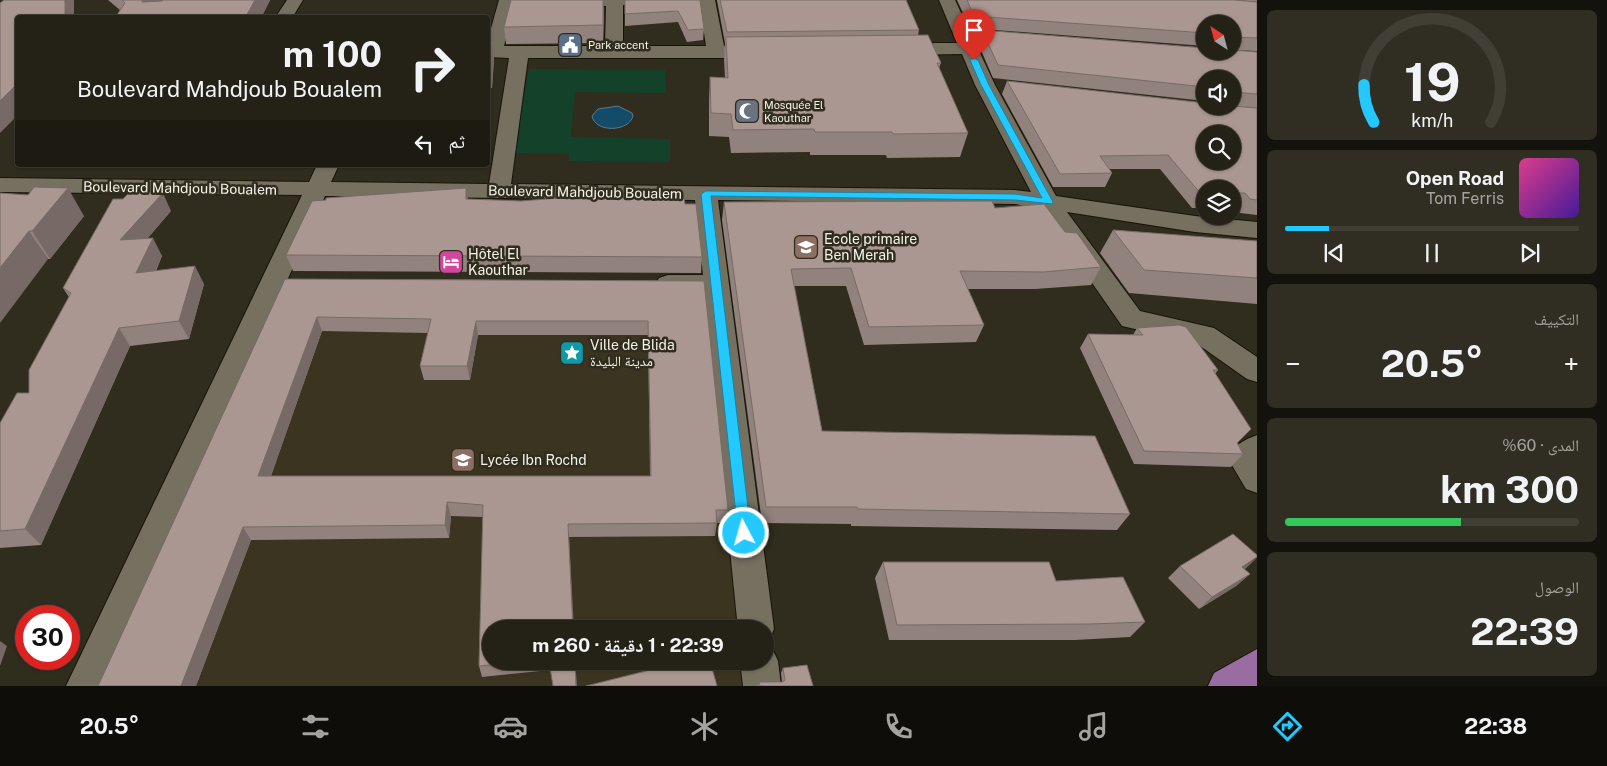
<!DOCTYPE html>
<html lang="ar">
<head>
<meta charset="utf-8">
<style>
	body { margin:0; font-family:"Public Sans","Noto Naskh Arabic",sans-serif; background:#302e23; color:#f1f3f6; direction:rtl; height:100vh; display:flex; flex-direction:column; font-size:19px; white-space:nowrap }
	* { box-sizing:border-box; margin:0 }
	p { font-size:16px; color:#a3a3a1 }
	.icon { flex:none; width:28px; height:28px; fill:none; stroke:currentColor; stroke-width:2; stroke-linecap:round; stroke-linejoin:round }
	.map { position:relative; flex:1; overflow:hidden; direction:ltr }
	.panel { display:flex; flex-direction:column; gap:10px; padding:10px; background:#14120c; width:350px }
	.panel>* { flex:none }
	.banner { position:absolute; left:15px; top:15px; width:475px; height:152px; border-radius:5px; box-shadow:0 1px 4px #0004,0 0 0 1px #413e35; direction:rtl; background:#242116; color:#f1f3f6; overflow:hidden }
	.needle { width:32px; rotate:324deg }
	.fabs { position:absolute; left:1196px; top:15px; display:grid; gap:10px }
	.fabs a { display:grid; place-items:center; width:45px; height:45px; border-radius:50%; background:#242116; box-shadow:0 1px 4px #0004,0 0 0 1px #413e35; font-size:25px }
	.speed { position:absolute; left:15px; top:605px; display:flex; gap:10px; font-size:25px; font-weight:700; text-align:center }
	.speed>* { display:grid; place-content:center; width:65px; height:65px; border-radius:50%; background:#242116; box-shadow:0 1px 4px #0004,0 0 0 1px #413e35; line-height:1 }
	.speed .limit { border:8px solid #d22; background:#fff; color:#111 }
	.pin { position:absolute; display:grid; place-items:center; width:42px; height:42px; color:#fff; margin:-51px -21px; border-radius:50% 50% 50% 0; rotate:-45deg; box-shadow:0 0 5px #0007 }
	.pin .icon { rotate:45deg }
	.me { position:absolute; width:55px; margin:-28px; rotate:354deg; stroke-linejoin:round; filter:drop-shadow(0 0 4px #0008) }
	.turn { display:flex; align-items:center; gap:18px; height:105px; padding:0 25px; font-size:22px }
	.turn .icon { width:65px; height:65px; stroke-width:2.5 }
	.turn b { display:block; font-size:35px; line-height:42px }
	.then { display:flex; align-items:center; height:48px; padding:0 25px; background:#0003; gap:10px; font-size:19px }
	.big { font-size:38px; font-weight:700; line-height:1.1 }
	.panel .widget { flex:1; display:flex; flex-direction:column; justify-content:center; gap:8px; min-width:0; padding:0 18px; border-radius:8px; background:#302e23 }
	.panel .dial { align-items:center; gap:0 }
	.dial svg { height:130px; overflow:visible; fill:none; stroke:#413e35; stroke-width:7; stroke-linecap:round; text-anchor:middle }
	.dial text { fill:#f1f3f6; stroke:none }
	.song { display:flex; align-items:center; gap:15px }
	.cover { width:60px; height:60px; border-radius:8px; background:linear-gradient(135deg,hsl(330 70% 55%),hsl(260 70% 35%)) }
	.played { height:5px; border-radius:2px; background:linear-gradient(90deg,#23c9fe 15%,#413e35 15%) }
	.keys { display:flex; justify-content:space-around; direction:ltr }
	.heat { display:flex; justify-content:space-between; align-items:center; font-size:28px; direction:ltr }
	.charge { height:8px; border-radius:4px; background:linear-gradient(90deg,#34c759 60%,#413e35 0) }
	.trip { position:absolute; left:482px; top:620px; width:292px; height:50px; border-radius:25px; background:#242116; box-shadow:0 1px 4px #0004,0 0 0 1px #413e35; font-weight:700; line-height:50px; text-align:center; direction:rtl }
	.menu { display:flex; height:80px; justify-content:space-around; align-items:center; background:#0e0d09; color:#a3a3a1 }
	.menu .icon { width:35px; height:35px }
	.menu .selected { color:#23c9fe }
	.menu b { font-size:22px; color:#f1f3f6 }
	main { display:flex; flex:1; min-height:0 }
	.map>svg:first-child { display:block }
	.built { fill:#3b3420 }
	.green { fill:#13412a }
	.water { fill:#134b69; stroke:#577d90 }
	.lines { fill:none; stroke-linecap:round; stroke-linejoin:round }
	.minor-casing { stroke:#181408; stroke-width:2 }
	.major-casing { stroke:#181408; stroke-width:2 }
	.minor { fill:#767061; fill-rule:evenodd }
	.major { fill:#996da2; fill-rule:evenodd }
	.wall { fill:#92827d; fill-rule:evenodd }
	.shaded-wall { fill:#776a66 }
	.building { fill:#aa9791; stroke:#776a66; fill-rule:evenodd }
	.route { fill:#23c9fe; stroke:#1783a5 }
	.labels { text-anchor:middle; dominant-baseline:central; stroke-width:5; stroke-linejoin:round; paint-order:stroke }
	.far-poi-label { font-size:11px; fill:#f5f2ea; stroke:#302c1e; text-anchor:start }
	.street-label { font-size:14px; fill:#f5f2ea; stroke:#302c1e }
	.poi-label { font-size:14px; fill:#f5f2ea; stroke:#302c1e; text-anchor:start }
</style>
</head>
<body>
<main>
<section class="panel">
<div class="widget dial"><svg viewBox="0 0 100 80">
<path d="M14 69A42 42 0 1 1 86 69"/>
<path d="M14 69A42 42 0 0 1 8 46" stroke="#23c9fe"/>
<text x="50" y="56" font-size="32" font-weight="700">19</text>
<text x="50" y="72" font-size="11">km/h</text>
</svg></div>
<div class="widget">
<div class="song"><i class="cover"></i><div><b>Open Road</b><p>Tom Ferris</p></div></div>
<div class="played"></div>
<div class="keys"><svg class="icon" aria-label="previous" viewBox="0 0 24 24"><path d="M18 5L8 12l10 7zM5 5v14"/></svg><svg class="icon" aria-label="pause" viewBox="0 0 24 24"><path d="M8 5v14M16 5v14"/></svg><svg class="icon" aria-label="next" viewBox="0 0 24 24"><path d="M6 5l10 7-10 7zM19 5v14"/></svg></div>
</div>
<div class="widget"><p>التكييف</p>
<div class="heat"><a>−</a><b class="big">20.5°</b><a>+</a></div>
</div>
<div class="widget"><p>المدى · 60%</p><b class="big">300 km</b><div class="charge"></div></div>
<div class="widget"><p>الوصول</p><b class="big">22:39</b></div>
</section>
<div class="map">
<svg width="1257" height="686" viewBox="0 0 1257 686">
	<rect width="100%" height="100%" fill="#302c1e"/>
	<polygon class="built" points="284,290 702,291 738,629 491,629 491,661 741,661 744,686 102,686"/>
	<polygon class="green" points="529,69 665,70 666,93 575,92 571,137 670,139 670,162 569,161 569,154 514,153"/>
	<path class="water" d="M618 106 632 113 633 116C629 132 595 133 592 116L598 109Z"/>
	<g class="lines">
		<defs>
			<g id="minor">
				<polygon points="287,0 303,0 292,18 275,18"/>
				<path d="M499 0H694L692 4 686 5H623V46H706L699 0H715L724 46 769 48 771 52 769 56 762 58H528L511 184 1015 190 1031 192 975 85 962 54 897 55 891 53 888 49 891 45 897 43H957L939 0H955L995 85 1056 196 1195 216 1257 222V238L1195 232 1067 212 1140 311 1214 328 1257 357V382L1247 379 1196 343 1122 326 1040 208 1015 204 718 200 774 629 769 641 766 642V629H738L704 293H668L659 290 655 284 659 278 668 275H703L695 200 325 196 105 686H66L302 195 0 192V178L309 182 317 165H339L331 182 489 184 509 58 488 57V39ZM514 6H606L605 46H504Z"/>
				<path d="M1257 435V493L1246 489 1227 457C1234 445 1244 440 1257 435Z"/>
				<polygon points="766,645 772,648 778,661 781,686 743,686 740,661 766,661"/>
			</g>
			<polygon id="major" points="1257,649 1257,686 1208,686 1214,673"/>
		</defs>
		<use href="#minor" class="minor-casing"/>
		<use href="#major" class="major-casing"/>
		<use href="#minor" class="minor"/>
		<use href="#major" class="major"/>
	</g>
	<g class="wall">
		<polygon points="108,0 162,0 161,1 162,1 163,0 270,0 261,18 115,18 120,10"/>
		<polygon points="625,0 700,0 704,29 703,40 687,42 678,22 625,26"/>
		<polygon points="717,0 906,0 919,30 918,35 941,63 939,68 968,133 960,157 887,158 886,155 810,155 810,152 731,153 729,137 709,136 709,100 710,77 725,78 724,59 725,43"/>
		<polygon points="957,0 1234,0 1257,2 1257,51 1232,50 1232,24 1205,24 1205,46 970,28"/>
		<polygon points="1237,0 1257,0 1257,2"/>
		<polygon points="604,8 603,43 506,44 504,27"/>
		<polygon points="982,30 1257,52 1257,108 1236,106 1257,108 1257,215 1240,213 1235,207 1232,207 1232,189 1205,189 1205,208 1192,208 1160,169 1109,169 1112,173 1105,187 1053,187 1002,94 1007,81 1232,106 1232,79 1205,79 1205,101 993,78 978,43"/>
		<polygon points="488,41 492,41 494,59 492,88 488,88"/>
		<polygon points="372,165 479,165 479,166"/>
		<polygon points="0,193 84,216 50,259 48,259"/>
		<polygon points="609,198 685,204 702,257 701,273 293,271 286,255 468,199 521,201"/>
		<polygon points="724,202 995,208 1065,232 1101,267 1091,285 1035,289 968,289 984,325 976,342 864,345 846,286 794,286 822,431 1130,514 1117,530 851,526 851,524 762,523 722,220"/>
		<polygon points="171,211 147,239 162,256 156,271 204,284 189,339 130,346 41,545 0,548 0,423 29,393 69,297 63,288"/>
		<polygon points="1113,230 1257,241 1257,304 1129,293 1100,253"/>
		<path d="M285 279 704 281 728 510 725 523H717L715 536 569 537 491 661H575L550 670 482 677 479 666 483 517 451 516 449 538 251 540 196 686ZM322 331 428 333 420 366 424 380H470L478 335H648L650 476H271Z"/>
		<polygon points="1137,328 1218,370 1215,374 1238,443 1243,454 1231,467 1134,464 1080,348 1088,334 1133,335"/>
		<polygon points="883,562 1056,581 1145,622 1130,637 1075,640 889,640 875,578"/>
		<polygon points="1180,566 1244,569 1250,574 1236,586 1199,609 1168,578"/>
		<polygon points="783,668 813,686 758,686 759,682 782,682 781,673"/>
	</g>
	<g class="shaded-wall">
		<rect x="65" y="0" width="9" height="18"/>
		<polygon points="142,0 162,0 149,17"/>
		<polygon points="255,0 270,0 261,18 245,18"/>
		<polygon points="603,0 604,8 603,43"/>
		<polygon points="492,41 494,59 492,88 489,69"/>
		<polygon points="18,83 18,115 0,133 0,101"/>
		<polygon points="68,188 84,216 50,259 32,231"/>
		<polygon points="466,188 469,204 466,199"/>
		<polygon points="163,193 171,211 130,258 120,240"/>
		<polygon points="29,231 48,259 0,323 0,268"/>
		<polygon points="153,238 162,256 147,290 136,273"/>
		<polygon points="195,266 204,284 189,339 179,321"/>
		<polygon points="317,317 322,331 266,490 258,476"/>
		<polygon points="476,321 478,335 470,380 467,366"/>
		<polygon points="119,328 130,346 41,545 25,529"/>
		<polygon points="447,502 451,516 449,538 445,525"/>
		<polygon points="568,524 569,537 574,629 573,629"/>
		<polygon points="243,527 251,540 196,686 181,686"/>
		<polygon points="1257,558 1245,569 1228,579 1242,567"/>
		<polygon points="1250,574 1236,586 1199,609 1212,597"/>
		<polygon points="0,641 7,646 0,666"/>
		<polygon points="575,661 577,686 576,686"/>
	</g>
	<g class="building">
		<polygon points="4,0 65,0 65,18 18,18 18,83 0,101 0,3"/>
		<polygon points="122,0 142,0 142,2 162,1 163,0 255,0 245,18 115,18 125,3"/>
		<polygon points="511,0 603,0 603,25 504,27"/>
		<polygon points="625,0 700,0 704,29 688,30 678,11 625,14"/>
		<polygon points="720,0 906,0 919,30 727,32"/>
		<polygon points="967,0 1234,0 1257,2 1257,38 1232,37 1232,24 1205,24 1205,33 974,16"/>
		<polygon points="982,30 1205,48 1205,51 1232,51 1232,50 1257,52 1257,94 1232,92 1232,79 1205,79 1205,87 998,65"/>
		<polygon points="928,35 941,63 937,63 968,133 893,134 892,132 815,132 814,129 733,130 731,114 711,113 710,77 728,78 726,37"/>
		<polygon points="488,41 492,41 489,69 488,69"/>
		<path d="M1007 81 1205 103V106H1232L1257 108V200L1250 199 1245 193H1232V189H1205V194H1201L1168 155 1100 156 1112 173 1060 174ZM1205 134H1232V161H1205Z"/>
		<polygon points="34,187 68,188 32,231 29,231 0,268 0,193 28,195"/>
		<polygon points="466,188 466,199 521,201 609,194 609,198 684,198 685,204 696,204 702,257 286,255 312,201 326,200 326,198"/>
		<polygon points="132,190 163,193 120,240 153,238 136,273 195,266 179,321 119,328 25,529 0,531 0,423 17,393 29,393 29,370 71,293 63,288 113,199 123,199"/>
		<polygon points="992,201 995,208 1044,204 1065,232 1077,233 1101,267 1043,272 960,271 984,325 869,327 851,268 791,269 822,431 1095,436 1130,514 858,509 857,507 766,507 724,202"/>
		<polygon points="1113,230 1257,241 1257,278 1144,270"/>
		<path d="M285 279 704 281 728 510H716L717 523 568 524 573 629H491V661H528L479 666 483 505 447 502 445 525 243 527 181 686H98ZM317 317 431 319 420 366H467L476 321H648L651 476H258Z"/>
		<polygon points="1179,325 1186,327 1218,370 1213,370 1251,429 1237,443 1243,454 1144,451 1088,334 1143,335 1137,328"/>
		<polygon points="1233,534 1257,555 1257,557 1242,567 1250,574 1212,597 1180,566"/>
		<polygon points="883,562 1049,562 1056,581 1123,577 1145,622 1090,624 897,625"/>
		<polygon points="549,661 575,661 576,686 553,686"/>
		<polygon points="686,661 710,661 717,686 586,686"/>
		<polygon points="807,665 813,686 760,686 759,682 783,682 785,680 783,668"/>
	</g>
	<polygon class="route" points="974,58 978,60 989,85 1053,202 1052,204 1015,200 711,196 751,533 749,537 744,539 740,537 738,533 701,194 706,191 1015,194 1042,198 981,85 970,60"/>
	<defs>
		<symbol id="civic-square" viewBox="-11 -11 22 22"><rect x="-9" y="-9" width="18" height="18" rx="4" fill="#5c6f8a" stroke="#302c1e"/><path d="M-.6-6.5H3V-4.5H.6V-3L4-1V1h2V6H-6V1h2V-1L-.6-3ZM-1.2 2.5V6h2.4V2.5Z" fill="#fff"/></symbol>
		<symbol id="mosque-square" viewBox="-11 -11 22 22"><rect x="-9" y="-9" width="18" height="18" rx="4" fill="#6b7280" stroke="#302c1e"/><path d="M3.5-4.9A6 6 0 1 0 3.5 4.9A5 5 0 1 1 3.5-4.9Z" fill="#fff"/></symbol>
		<symbol id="school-square" viewBox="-11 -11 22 22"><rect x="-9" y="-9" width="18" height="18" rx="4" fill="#8d6e63" stroke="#302c1e"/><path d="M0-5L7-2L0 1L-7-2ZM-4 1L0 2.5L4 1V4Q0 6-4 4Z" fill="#fff"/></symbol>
		<symbol id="hotel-square" viewBox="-11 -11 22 22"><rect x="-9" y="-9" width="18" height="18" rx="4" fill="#d1479c" stroke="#302c1e"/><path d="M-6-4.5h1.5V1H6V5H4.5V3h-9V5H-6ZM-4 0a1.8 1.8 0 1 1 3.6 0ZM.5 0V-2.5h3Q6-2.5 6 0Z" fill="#fff"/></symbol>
		<symbol id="sight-square" viewBox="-11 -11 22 22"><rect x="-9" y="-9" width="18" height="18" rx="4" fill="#0f9aa8" stroke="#302c1e"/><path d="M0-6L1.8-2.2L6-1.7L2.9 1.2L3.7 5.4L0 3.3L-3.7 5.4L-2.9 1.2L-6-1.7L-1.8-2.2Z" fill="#fff"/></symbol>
	</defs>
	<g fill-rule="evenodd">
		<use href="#civic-square" x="556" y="31" width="28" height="28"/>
		<use href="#mosque-square" x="733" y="97" width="28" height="28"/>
		<use href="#school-square" x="792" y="233" width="28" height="28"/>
		<use href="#hotel-square" x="437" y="248" width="28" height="28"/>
		<use href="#sight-square" x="558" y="339" width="28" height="28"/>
		<use href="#school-square" x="449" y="446" width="28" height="28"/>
	</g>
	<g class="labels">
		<g class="far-poi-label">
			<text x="588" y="45">Park accent</text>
			<text x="764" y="105">Mosquée El<tspan x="764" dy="13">Kaouthar</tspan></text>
		</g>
		<g class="street-label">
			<text transform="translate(180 188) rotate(1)">Boulevard Mahdjoub Boualem</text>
			<text transform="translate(585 192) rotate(1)">Boulevard Mahdjoub Boualem</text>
		</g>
		<g class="poi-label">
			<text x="824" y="239">Ecole primaire<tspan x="824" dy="16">Ben Merah</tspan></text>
			<text x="468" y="254">Hôtel El<tspan x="468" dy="16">Kaouthar</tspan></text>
			<text x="590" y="345">Ville de Blida<tspan x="590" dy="16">مدينة البليدة</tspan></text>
			<text x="480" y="460">Lycée Ibn Rochd</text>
		</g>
	</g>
</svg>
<div class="fabs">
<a><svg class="needle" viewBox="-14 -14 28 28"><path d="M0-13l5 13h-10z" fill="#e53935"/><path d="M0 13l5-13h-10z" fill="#a3a3a1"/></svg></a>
<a><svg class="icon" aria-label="sound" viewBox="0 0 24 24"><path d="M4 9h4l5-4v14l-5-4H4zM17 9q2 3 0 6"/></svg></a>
<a><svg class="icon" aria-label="search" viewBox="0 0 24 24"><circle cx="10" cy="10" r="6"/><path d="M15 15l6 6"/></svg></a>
<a><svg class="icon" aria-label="layers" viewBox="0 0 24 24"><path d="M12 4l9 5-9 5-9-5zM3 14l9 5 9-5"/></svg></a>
</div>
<div class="speed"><div class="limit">30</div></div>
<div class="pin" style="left:974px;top:60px;background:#d93025"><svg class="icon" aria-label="arrive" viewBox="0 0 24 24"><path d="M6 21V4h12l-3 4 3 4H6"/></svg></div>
<svg class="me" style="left:744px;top:533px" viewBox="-20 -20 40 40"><circle r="17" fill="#23c9fe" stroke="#fff" stroke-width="3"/><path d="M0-11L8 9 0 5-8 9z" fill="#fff"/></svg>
<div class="trip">22:39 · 1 دقيقة · 260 m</div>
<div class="banner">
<div class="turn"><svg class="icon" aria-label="right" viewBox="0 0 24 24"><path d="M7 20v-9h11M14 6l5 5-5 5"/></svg><div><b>100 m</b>Boulevard Mahdjoub Boualem</div></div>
<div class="then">ثم<svg class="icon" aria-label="left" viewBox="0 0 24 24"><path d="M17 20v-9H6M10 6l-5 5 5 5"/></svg></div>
</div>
</div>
</main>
<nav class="menu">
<b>22:38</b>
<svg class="icon selected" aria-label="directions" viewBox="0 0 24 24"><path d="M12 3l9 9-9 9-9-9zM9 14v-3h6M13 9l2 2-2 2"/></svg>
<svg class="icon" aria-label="music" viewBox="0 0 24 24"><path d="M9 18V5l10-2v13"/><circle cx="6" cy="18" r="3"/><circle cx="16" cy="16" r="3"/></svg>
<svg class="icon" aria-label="phone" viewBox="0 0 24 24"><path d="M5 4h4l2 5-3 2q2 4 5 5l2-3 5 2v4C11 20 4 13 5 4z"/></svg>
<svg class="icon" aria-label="climate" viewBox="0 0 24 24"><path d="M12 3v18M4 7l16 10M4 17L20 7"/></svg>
<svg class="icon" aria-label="car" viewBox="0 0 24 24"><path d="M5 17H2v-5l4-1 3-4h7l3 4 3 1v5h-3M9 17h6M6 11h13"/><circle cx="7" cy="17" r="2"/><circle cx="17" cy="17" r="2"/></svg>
<svg class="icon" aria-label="filters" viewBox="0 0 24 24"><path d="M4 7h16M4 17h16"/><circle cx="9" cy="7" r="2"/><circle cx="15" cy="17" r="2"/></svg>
<b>20.5°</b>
</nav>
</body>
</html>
